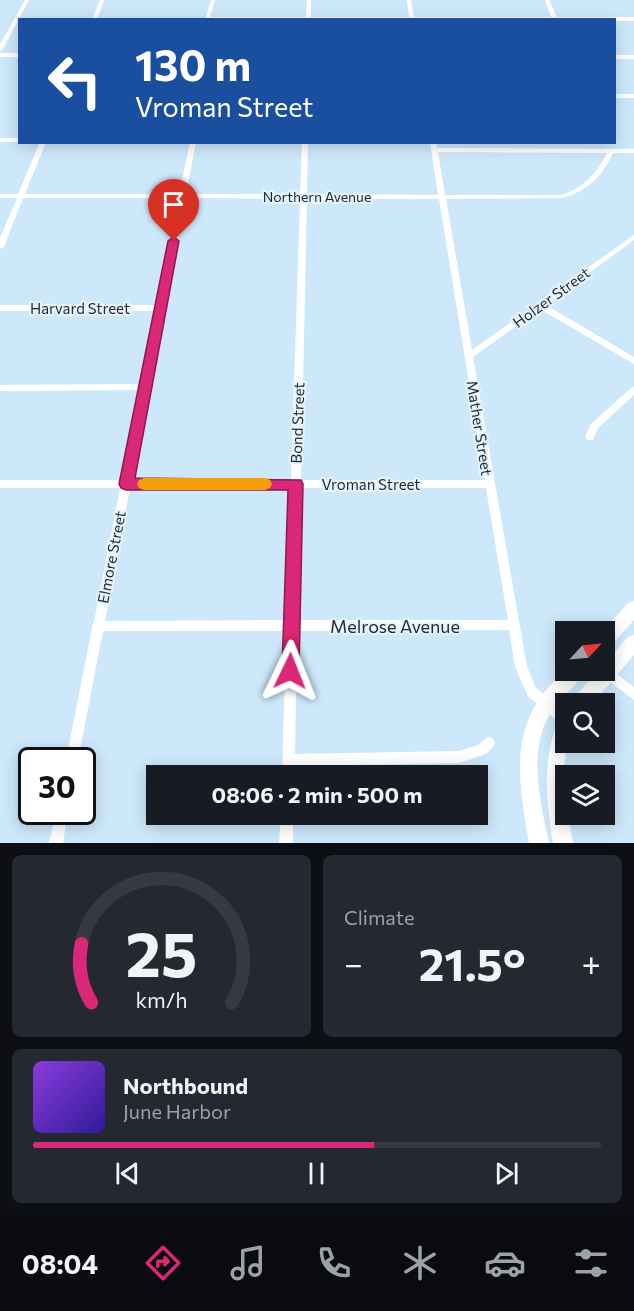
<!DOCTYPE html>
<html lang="en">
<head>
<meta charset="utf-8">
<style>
	body { margin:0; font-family:Commissioner,sans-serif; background:#242831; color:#f1f3f6; height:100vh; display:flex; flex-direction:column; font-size:22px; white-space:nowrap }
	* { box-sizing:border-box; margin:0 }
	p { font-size:20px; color:#9ea1a6 }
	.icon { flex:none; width:33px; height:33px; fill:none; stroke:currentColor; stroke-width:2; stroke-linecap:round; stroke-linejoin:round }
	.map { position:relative; height:843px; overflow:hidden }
	.drawer { display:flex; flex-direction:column; gap:12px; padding:12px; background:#0d0f14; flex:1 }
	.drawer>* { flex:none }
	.top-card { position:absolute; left:18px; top:18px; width:598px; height:126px; border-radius:0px; box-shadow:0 3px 15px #0003; background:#1a4fa0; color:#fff; overflow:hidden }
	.needle { width:39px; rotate:64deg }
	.controls { position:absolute; left:555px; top:621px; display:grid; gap:12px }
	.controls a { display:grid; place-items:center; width:60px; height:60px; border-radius:0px; background:#171b24; box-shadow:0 3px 15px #0003; font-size:30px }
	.speed { position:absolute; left:18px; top:747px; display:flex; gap:12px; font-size:30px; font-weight:700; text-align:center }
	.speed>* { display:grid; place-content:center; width:78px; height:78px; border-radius:50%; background:#171b24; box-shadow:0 3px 15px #0003; line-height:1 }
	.speed .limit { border:3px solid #111; border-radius:9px; background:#fff; color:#111 }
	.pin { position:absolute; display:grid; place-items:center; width:51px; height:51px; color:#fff; margin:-62px -26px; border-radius:50% 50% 50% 0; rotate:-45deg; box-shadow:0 0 6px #0007 }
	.pin .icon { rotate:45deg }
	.me { position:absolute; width:66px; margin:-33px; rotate:2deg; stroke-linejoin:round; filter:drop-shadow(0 0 4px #0008) }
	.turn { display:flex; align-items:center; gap:21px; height:126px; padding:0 18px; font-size:27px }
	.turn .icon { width:78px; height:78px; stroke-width:2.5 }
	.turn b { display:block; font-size:42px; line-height:51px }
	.big { font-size:45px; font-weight:700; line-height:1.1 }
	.drawer .card { flex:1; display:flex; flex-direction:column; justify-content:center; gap:9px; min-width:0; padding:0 21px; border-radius:9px; background:#242831 }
	.drawer .dial { align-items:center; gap:0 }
	.dial svg { height:156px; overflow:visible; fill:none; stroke:#363941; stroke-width:7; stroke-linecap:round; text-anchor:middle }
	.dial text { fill:#f1f3f6; stroke:none }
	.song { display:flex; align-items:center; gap:18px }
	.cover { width:72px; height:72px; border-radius:9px; background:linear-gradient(135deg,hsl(270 70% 55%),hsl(250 70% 35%)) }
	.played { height:6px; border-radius:3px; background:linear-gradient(90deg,#db2777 60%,#363941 60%) }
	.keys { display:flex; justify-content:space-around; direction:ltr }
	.heat { display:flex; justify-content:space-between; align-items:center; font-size:33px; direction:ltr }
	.drawer .tiles { flex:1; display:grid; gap:12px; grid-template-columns:1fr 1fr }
	.card:last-child { grid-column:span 2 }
	.trip { position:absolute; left:146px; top:765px; width:342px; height:60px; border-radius:0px; background:#171b24; box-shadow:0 3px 15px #0003; font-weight:700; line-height:60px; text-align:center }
	.menu { display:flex; height:96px; justify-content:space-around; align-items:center; background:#090b0e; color:#9ea1a6 }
	.menu .icon { width:42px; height:42px }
	.menu .active { color:#db2777 }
	.menu b { font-size:27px; color:#f1f3f6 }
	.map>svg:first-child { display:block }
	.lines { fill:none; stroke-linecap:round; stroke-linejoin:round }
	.minor { fill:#fff; fill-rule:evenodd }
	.primary { fill:#fff; fill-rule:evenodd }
	.route { fill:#db2777; stroke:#8e194d; stroke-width:1.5 }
	.slow { fill:#f59e0b }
	.labels { text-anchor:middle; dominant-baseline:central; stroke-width:4.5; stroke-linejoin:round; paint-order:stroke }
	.far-street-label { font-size:14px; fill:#1e2a33; stroke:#e6f3fd }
	.street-label { font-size:15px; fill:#1e2a33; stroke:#e6f3fd }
	.near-street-label { font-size:18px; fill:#1e2a33; stroke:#e6f3fd }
</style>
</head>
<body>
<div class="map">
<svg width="634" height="843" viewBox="0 0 634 843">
	<rect width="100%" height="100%" fill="#cee8fb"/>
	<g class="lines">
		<g class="minor">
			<polygon points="25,0 29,0 3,49 0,51 0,44"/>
			<polygon points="100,0 104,0 97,20 92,20"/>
			<polygon points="211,0 215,0 210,17 306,17 307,0 311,0 311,17 409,17 407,0 411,0 414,17 551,17 545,0 549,0 557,17 634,17 634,21 205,20"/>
			<rect x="0" y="53" width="20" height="4"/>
			<rect x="615" y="55" width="19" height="4"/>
			<rect x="615" y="94" width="19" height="4"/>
			<rect x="0" y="138" width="20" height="4"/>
			<path d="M40 142H46L25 194H179L190 142H196L186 194H300L302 142H308L307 194 438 195 430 142H436L437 148 634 149V153H613C603 176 587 191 563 198L446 199 472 350 634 235V240L546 305 634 357V364L540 309 473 357 527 667 536 688 566 713V727L562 725 528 696 515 667 509 630 297 631 295 754 459 751 478 745 485 739 489 737 493 739 495 743 493 747 486 754 459 763 294 766V776H282L286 631H103L78 760H66L92 628V626L94 622 120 488H0V480H122L140 390 0 391V385L141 384 156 311H0V305H157L179 198H23L4 247 0 249V238L17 198H0V194H18ZM438 152 607 153C597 174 583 188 561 195H445ZM185 198 300 199 291 480H132ZM307 199H439L485 480H301ZM130 488H291L287 620 105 621ZM301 488H486L508 620H298Z"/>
			<polygon points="634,387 634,395 598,428 593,440 587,440 585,437 591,424 631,388"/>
			<polygon points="605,665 634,687 634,700 601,675 600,670 604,670"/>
			<polygon points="56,812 68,812 63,843 49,843"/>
			<polygon points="281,814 293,814 293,843 279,843"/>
		</g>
		<g class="primary">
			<polygon points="634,601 634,620 610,647 604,649 604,632 602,632 628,603"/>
			<polygon points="634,635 634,655 592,704 571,704 574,698 598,670 604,670 604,664 628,637"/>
			<path d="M566 669 584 670C577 687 559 699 550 714 527 751 541 804 549 843H529C521 796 510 744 538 701 546 689 556 679 566 669Z"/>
			<path d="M566 713V742H568L564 766 566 814H568L573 843H553C546 796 541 761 560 716Z"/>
		</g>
	</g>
	<polygon class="route" points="174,237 179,241 135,478 301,480 303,484 299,671 296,677 290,679 284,677 282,671 288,490 126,490 121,488 119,484 168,241"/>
	<polygon class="slow" points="144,478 265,478 270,480 272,484 270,488 265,490 144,490 139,488 137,484 139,480"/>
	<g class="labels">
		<g class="far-street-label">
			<text x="317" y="196">Northern Avenue</text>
		</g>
		<g class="street-label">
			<text transform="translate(551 297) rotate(-36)">Holzer Street</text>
			<text x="80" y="308">Harvard Street</text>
			<text transform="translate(297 423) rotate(-88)">Bond Street</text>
			<text transform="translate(480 428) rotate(81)">Mather Street</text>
			<text x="371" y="484">Vroman Street</text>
			<text transform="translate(111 557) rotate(-79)">Elmore Street</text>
		</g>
		<g class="near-street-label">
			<text x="395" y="626">Melrose Avenue</text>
		</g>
	</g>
</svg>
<div class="controls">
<a><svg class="needle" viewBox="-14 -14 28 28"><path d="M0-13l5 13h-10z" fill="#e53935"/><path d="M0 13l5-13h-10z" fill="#9ea1a6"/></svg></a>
<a><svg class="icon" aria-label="search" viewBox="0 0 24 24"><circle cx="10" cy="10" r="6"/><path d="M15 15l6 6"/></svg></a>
<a><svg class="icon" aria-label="layers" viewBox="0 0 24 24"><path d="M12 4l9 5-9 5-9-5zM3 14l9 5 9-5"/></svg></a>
</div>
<div class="speed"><div class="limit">30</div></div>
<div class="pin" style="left:174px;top:241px;background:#d93025"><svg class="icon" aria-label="arrive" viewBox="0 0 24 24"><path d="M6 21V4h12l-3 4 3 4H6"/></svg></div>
<svg class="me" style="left:290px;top:671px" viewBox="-20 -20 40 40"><path d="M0-17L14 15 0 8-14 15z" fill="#db2777" stroke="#fff" stroke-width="4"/></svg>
<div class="trip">08:06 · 2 min · 500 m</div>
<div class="top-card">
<div class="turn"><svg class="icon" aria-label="left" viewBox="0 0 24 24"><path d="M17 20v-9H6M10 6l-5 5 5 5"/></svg><div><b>130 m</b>Vroman Street</div></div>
</div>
</div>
<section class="drawer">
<div class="tiles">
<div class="card dial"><svg viewBox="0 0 100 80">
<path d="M14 69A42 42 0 1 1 86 69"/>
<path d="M14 69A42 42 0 0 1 9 39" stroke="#db2777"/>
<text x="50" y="56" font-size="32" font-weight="700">25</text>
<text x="50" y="72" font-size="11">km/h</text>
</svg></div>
<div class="card"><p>Climate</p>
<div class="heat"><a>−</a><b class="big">21.5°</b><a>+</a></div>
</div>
<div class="card">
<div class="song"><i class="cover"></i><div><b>Northbound</b><p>June Harbor</p></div></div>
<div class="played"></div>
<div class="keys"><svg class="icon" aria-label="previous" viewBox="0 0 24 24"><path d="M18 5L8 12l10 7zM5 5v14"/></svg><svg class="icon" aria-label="pause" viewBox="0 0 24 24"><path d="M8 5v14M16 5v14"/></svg><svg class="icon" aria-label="next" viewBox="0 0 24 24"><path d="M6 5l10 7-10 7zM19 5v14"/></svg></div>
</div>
</div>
</section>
<nav class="menu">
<b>08:04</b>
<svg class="icon active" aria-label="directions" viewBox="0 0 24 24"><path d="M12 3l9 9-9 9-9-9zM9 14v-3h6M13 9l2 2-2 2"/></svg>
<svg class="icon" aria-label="music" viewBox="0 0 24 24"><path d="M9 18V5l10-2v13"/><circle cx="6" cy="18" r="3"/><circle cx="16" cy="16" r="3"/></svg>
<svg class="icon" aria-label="phone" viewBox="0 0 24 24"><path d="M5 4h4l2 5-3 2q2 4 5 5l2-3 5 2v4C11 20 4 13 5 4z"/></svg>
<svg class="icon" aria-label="climate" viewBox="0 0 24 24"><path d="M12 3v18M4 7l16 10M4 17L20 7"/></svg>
<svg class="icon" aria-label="car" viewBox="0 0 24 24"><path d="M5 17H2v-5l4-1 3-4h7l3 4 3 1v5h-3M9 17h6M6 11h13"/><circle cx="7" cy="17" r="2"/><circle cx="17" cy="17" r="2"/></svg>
<svg class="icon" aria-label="filters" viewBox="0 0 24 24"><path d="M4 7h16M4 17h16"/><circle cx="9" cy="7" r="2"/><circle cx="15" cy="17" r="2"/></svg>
</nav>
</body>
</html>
